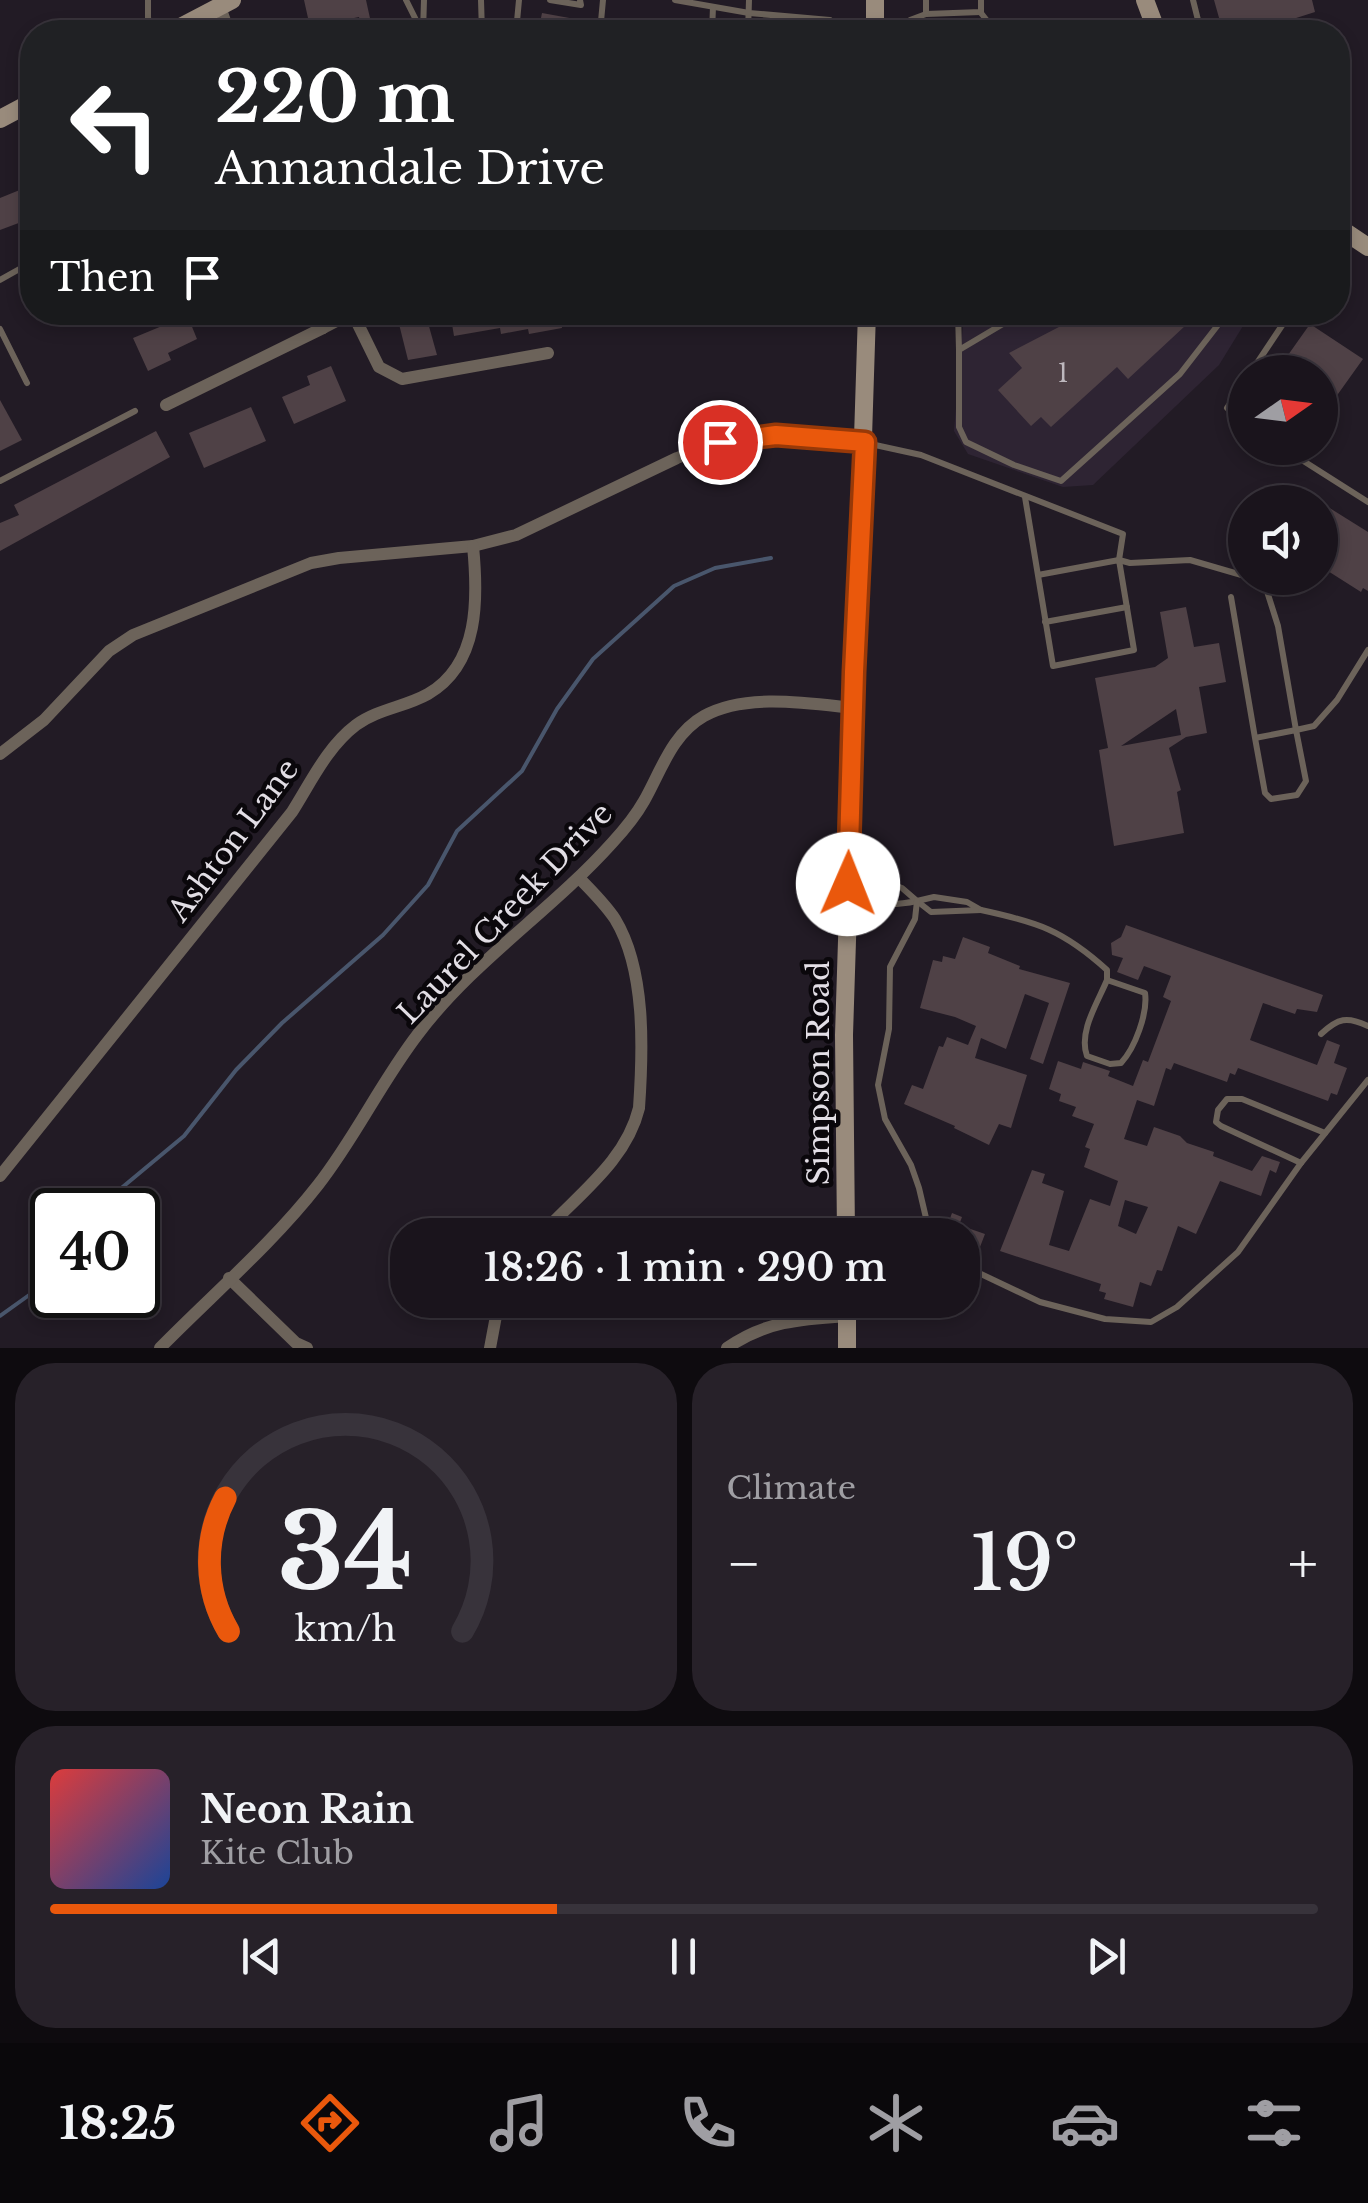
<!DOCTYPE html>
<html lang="en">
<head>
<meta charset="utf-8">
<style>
	body { margin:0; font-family:"Libre Baskerville",serif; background:#272129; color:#f1f3f6; height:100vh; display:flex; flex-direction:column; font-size:38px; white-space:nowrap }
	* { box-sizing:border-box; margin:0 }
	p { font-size:32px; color:#9f9ea3 }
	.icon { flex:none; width:55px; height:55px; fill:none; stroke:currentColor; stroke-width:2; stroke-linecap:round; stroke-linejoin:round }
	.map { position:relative; height:1348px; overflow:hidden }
	.panel { display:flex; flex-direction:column; gap:15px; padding:15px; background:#0e0b0f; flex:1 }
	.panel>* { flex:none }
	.guide { position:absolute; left:20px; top:20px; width:1330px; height:305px; border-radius:40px; box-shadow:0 5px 15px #0003,0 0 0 2px #38333b; background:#202124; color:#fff; overflow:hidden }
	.needle { width:65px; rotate:76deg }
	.controls { position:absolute; left:1228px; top:355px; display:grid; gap:20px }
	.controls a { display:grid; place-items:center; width:110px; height:110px; border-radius:50%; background:#1a141c; box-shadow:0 5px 15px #0003,0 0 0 2px #38333b; font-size:50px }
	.speed { position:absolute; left:30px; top:1188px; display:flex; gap:20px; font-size:50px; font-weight:700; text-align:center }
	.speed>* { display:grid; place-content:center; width:130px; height:130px; border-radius:50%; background:#1a141c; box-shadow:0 5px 15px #0003,0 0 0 2px #38333b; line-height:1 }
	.speed .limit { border:5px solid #111; border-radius:15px; background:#fff; color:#111 }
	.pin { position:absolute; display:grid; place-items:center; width:85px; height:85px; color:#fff; margin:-42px; border:5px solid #fff; border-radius:50%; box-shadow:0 2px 10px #0007 }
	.me { position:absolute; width:110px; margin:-55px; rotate:1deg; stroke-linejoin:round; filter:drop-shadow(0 0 8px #0008) }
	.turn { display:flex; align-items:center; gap:35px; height:210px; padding:0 30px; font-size:45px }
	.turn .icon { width:130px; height:130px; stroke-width:2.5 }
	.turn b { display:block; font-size:70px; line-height:85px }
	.then { display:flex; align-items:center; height:95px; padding:0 30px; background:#0003; gap:20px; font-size:38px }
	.big { font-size:75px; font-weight:600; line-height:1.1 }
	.panel .tile { flex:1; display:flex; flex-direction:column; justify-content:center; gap:15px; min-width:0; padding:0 35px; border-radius:40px; background:#272129 }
	.panel .dial { align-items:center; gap:0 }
	.dial svg { height:260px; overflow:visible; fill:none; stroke:#38333b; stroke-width:7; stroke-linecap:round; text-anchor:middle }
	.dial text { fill:#f1f3f6; stroke:none }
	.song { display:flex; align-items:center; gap:30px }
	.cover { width:120px; height:120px; border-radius:15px; background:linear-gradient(135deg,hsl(0 70% 55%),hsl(220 70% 35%)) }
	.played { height:10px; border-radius:5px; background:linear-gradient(90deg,#ea580c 40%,#38333b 40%) }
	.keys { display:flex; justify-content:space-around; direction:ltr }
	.heat { display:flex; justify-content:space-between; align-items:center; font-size:55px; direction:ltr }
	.panel .tiles { flex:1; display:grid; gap:15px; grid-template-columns:1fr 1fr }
	.tile:last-child { grid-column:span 2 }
	.trip { position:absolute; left:390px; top:1218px; width:590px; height:100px; border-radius:40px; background:#1a141c; box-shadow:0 5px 15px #0003,0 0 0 2px #38333b; font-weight:600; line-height:100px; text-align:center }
	.menu { display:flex; height:160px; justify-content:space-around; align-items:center; background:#0a080b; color:#9f9ea3 }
	.menu .icon { width:70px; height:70px }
	.menu .active { color:#ea580c }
	.menu b { font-size:45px; color:#f1f3f6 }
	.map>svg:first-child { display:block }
	.built { fill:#2e2433 }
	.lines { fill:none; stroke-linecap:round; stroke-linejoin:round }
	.stream { stroke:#49566c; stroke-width:4 }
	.building { fill:#4f4146; fill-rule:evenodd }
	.lane { stroke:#6c635a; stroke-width:6 }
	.street { stroke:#6c635a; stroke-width:12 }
	.secondary { stroke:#998b7c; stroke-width:18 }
	.route-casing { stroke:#983908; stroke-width:25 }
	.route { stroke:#ea580c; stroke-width:18 }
	.labels { text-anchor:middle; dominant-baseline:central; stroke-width:9; stroke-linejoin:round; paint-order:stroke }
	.number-label { font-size:25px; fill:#bdb7bd }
	.street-label { font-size:30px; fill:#e2dee5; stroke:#0a070b }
</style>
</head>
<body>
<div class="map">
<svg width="1368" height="1348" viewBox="0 0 1368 1348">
	<rect width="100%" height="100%" fill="#221b25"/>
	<polygon class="built" points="964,313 1251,313 1219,365 1093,485 1063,487 968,454 954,431"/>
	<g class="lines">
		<g class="stream">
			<polyline points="95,1210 184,1136 236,1070 282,1023 383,935 428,885 457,831 522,771 557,709 593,659 674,586 715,568 771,558"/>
			<polyline points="0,1316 32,1293 52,1269"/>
		</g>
	</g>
	<g class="building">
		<polygon points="304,0 366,0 373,32 362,32 359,17 310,27"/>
		<polygon points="1214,0 1312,0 1315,12 1293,19 1297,32 1223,32"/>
		<polygon points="542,13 586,21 584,32 538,32"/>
		<polygon points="978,20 984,32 916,32 916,25 927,21"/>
		<polygon points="27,187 32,199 32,218 0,230 0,198"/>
		<polygon points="170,312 186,312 197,339 168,353 171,360 148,371 133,338 162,326 159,318"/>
		<polygon points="396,312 425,312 437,355 408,360"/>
		<polygon points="450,312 560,312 562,328 529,334 528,329 501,334 500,328 454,336"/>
		<polygon points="1081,312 1097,312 1102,323 1113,312 1200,312 1128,379 1117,367 1051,427 1041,417 1031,426 998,390 1022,368 1009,353 1082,315"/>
		<polygon points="1310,324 1363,359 1333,401 1320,392 1320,372 1292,372 1281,365"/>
		<polygon points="331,366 346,401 294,424 282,397 310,385 307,376"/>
		<polygon points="0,400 22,440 0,451"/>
		<polygon points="251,407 266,441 204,468 189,433"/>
		<polygon points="156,431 170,457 0,551 0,523 19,515 14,505"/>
		<polygon points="1320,502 1368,532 1368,591 1363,588 1361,592 1320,566"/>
		<path d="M1186 607 1194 647 1219 643 1226 682 1199 687 1207 733 1186 737 1169 748 1181 790 1177 792 1184 833 1114 846 1099 750 1108 748 1095 678 1155 667 1168 658 1160 612ZM1176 709 1181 735 1121 746Z"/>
		<path d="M1126 925 1323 995 1317 1012 1297 1009 1295 1014 1263 1003 1250 1040 1317 1065 1327 1040 1340 1045 1334 1063 1347 1068 1337 1095 1331 1093 1328 1101 1238 1068 1235 1075 1230 1073 1227 1082 1174 1063 1171 1070 1166 1068 1154 1106 1137 1100 1124 1139 1147 1146 1154 1127 1180 1136 1187 1143 1214 1152 1213 1156 1252 1171 1262 1156 1280 1162 1276 1173 1270 1170 1261 1196 1220 1181 1196 1234 1178 1226 1162 1271 1157 1270 1151 1286 1140 1282 1133 1307 1104 1299 1106 1293 1099 1291 1101 1284 1000 1251 1032 1170 1045 1174 1042 1183 1064 1191 1049 1245 1069 1251 1090 1199 1110 1206 1118 1181 1084 1167 1090 1149 1085 1147 1094 1124 1072 1116 1076 1107 1059 1101 1061 1094 1049 1089 1058 1061 1081 1069 1083 1062 1110 1071 1108 1076 1133 1086 1143 1060 1148 1062 1171 1001 1163 997 1171 976 1144 966 1138 980 1117 972 1123 958 1112 955 1111 943 1121 937ZM1125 1200 1148 1207 1136 1234 1118 1226Z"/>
		<polygon points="963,937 990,947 988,953 1020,966 1019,969 1070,983 1043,1064 1030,1059 1049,1003 1025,994 1006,1049 981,1038 975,1058 1027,1075 1011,1128 999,1124 989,1145 954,1128 955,1126 904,1104 912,1085 923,1089 939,1046 943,1047 947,1037 968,1045 976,1026 955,1017 920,1008 933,960 942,962 943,956 955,959"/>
		<polygon points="952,1213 962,1217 959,1225 985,1234 980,1247 962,1241 962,1235 944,1235"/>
	</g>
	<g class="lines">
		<g class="lane">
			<polyline points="148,0 148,18 154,32"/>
			<polyline points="406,0 422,32"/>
			<polyline points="481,0 482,32"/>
			<polyline points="550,0 581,5 580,0"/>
			<polyline points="675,0 749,13 830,20 840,32"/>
			<polyline points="926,0 926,14 981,12 981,0"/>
			<polyline points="1193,0 1201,32"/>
			<polyline points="981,13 992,27 992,32"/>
			<polyline points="423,32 424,0"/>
			<polyline points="516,32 519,0"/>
			<polyline points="600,32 603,0"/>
			<polyline points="712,32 713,7"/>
			<polyline points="748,32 749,0"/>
			<polyline points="909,32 910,20 926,14"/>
			<polyline points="0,280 32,262"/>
			<polyline points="958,312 959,350 1023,312"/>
			<polyline points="0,329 27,383"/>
			<polyline points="959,350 959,427 966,442 1014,465 1061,481 1180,374 1228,312"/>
			<polyline points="1251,372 1291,312"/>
			<polyline points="1245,382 1227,408 1245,423"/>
			<polyline points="866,443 921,455 1123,534 1119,560 1130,563 1190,560 1245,576"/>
			<polyline points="1283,448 1368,502"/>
			<polyline points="0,481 135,411"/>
			<polyline points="1025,497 1053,666 1134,650 1119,560 1038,575"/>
			<polyline points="1248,578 1265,585 1278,626 1296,730 1314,726 1337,700 1368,650"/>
			<polyline points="1231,597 1255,738 1296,730 1306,781 1297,795 1271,799 1265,793 1255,738"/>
			<polyline points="1045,622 1127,607"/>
			<path d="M874 878 902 888 917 901C888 907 870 906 849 885Z"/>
			<polygon points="934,897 967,902 981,910 931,912 917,901"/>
			<polyline points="917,901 915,919 890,967 889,1029 878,1085 885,1119 911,1165 919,1188 930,1235"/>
			<path d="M981 910C1037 922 1063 930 1107 970V980C1098 1002 1078 1032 1087 1056L1110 1064 1121 1063C1135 1048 1148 1013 1145 993L1107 980"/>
			<path d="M1321 1034C1338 1018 1347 1016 1368 1026"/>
			<polyline points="1301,1163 1221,1126 1216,1122 1218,1110 1227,1099 1242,1099 1325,1133"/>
			<polyline points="962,1265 1040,1302 1105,1319 1151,1322 1177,1307 1238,1252 1301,1163 1368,1080"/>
		</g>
		<g class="street">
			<polyline points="220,7 229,32"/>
			<polyline points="316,312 323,328 352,313"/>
			<polyline points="352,312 379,367 402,379 548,353"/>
			<polyline points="166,405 323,328"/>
			<polyline points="0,754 44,720 109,651 133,635 311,563 339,558 473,546 516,535 677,458 720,442 776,435 865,442"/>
			<path d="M0 1176 292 812C311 782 327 747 356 725 378 709 405 707 428 694 480 664 478 597 473 546"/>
			<path d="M541 1235C576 1196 626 1162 639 1108 643 1050 646 970 615 919 605 904 592 891 579 878"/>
			<polyline points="229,1278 296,1343 307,1348"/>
			<path d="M160 1348C212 1295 272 1244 318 1185 355 1138 381 1082 418 1034 473 961 551 911 612 843 624 830 635 817 644 801 661 771 672 734 704 716 745 693 807 703 853 708"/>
			<polyline points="490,1348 499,1300"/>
			<path d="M727 1348C765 1321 802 1319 847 1316"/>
		</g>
		<g class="secondary">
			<polyline points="1145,0 1157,32"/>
			<polyline points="171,32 232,0"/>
			<polyline points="875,32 875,0"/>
			<polyline points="0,119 32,102"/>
			<polyline points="1338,227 1368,247"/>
			<polyline points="846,1235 844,1035 867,312"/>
			<polyline points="847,1300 847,1348"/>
		</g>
	</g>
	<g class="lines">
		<defs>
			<polyline id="route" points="720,442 776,435 865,442 854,672 848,884"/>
		</defs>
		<use href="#route" class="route-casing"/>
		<use href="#route" class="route"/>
	</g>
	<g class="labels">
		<g class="number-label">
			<text x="1063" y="373">1</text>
		</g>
		<g class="street-label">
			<text transform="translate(233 840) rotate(-53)">Ashton Lane</text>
			<text transform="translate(505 913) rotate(-46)">Laurel Creek Drive</text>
			<text transform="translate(818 1073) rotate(-90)">Simpson Road</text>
		</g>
	</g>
</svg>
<div class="controls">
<a><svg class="needle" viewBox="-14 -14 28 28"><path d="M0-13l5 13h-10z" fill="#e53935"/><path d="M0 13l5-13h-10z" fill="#9f9ea3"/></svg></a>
<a><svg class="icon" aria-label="sound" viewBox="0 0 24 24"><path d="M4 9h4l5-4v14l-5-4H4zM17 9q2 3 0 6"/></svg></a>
</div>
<div class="speed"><div class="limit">40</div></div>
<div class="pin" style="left:720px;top:442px;background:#d93025"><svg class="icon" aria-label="arrive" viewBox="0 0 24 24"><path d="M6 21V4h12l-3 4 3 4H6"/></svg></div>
<svg class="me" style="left:848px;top:884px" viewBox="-20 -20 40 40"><circle r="19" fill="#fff"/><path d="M0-13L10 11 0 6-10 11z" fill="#ea580c"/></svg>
<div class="trip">18:26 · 1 min · 290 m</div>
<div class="guide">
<div class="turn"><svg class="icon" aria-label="left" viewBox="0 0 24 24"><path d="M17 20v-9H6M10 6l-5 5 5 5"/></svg><div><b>220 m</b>Annandale Drive</div></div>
<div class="then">Then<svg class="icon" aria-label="arrive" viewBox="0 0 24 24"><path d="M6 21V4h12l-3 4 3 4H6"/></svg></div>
</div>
</div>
<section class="panel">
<div class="tiles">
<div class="tile dial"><svg viewBox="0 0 100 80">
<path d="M14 69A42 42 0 1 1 86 69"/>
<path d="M14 69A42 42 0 0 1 13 28" stroke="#ea580c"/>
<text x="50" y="56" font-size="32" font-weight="700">34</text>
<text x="50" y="72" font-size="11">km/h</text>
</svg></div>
<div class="tile"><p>Climate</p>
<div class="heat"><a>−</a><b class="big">19°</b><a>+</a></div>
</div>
<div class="tile">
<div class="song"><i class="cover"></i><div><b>Neon Rain</b><p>Kite Club</p></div></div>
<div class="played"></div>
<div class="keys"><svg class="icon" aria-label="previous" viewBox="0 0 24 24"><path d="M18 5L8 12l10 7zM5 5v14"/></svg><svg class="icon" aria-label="pause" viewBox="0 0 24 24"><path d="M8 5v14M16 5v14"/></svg><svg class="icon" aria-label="next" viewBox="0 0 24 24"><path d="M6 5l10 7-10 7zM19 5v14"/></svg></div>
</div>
</div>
</section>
<nav class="menu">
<b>18:25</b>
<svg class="icon active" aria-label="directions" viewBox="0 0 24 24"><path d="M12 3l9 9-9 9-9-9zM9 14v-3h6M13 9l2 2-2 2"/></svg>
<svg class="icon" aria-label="music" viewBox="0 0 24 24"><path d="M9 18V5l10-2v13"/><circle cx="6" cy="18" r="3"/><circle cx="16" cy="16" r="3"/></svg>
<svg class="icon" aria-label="phone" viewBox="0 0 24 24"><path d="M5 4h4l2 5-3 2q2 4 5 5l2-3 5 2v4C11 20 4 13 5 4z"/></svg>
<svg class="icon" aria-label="climate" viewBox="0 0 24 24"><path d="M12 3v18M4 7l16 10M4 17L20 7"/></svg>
<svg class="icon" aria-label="car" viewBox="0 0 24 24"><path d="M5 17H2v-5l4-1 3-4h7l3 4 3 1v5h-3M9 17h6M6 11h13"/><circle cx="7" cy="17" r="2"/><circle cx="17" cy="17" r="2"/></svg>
<svg class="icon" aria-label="filters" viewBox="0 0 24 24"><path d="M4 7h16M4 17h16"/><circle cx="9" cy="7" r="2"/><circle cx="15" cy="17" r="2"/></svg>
</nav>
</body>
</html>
